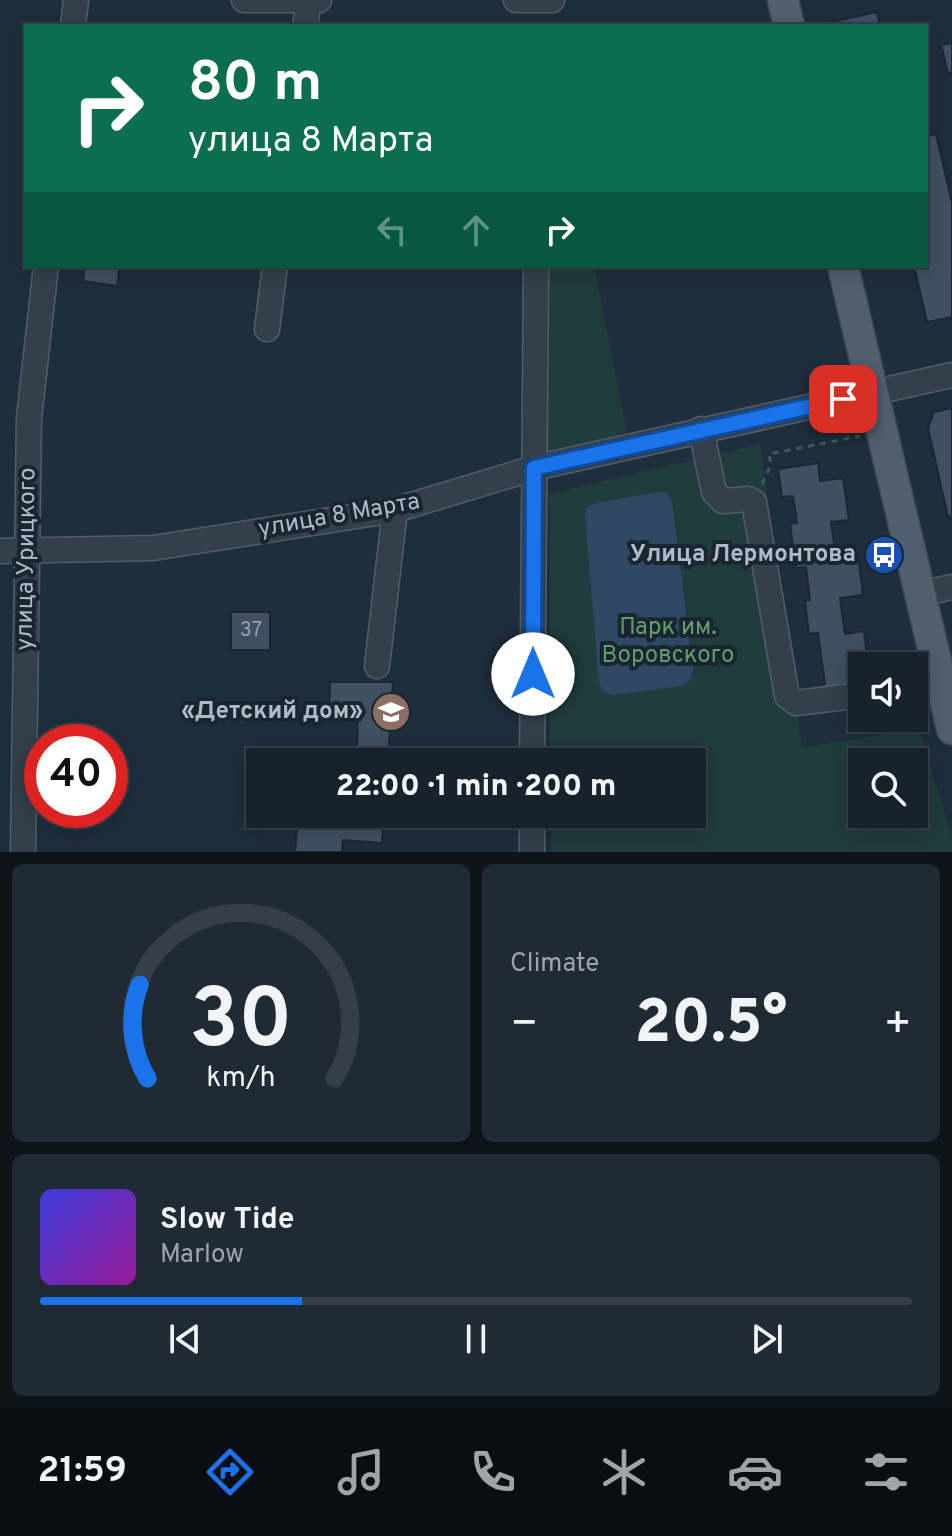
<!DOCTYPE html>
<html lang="en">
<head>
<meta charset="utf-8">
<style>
	body { margin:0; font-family:Overpass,sans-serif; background:#202a35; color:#f1f3f6; height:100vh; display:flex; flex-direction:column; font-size:30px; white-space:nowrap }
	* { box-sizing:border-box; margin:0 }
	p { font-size:26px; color:#9ea4aa }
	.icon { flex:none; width:44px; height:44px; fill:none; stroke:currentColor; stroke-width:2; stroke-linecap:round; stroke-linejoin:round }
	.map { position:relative; height:852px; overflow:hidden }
	.details { display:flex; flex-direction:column; gap:12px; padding:12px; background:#0d1319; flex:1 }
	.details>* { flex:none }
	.banner { position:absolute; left:24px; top:24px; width:904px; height:244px; border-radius:0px; box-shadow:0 4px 20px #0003,0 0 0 2px #363f49; background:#0b6e4f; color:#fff; overflow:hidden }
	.controls { position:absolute; left:848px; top:652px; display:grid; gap:16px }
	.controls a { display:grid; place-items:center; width:80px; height:80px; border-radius:0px; background:#17222d; box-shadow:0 4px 20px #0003,0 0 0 2px #363f49; font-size:40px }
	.speed { position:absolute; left:24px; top:724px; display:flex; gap:16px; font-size:40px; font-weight:700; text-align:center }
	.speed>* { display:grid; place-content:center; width:104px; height:104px; border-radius:50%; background:#17222d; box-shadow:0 4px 20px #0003,0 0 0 2px #363f49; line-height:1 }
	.speed .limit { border:12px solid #d22; background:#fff; color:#111 }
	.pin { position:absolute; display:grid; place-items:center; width:68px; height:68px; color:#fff; margin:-34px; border-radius:16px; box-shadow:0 4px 12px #0006 }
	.me { position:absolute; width:88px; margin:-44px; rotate:0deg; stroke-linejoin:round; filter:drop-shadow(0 0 6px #0008) }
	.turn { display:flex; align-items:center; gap:28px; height:168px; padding:0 32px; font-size:36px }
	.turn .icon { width:104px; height:104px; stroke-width:2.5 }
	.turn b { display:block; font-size:56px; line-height:68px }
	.lanes { display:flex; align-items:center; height:76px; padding:0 32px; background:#0003; justify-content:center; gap:40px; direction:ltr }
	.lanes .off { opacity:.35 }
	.big { font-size:60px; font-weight:800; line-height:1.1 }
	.details .card { flex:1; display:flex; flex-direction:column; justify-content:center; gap:12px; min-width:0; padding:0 28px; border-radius:12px; background:#202a35 }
	.details .dial { align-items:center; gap:0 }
	.dial svg { height:208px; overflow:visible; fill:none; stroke:#363f49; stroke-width:7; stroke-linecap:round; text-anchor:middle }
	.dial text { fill:#f1f3f6; stroke:none }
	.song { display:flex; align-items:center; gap:24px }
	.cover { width:96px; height:96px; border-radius:12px; background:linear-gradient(135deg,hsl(240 70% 55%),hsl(300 70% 35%)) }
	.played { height:8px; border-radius:4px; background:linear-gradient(90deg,#1a73e8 30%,#363f49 30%) }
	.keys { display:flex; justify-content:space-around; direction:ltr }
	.heat { display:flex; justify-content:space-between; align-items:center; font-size:44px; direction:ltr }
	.details .tiles { flex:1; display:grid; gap:12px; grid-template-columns:1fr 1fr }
	.card:last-child { grid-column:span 2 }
	.trip { position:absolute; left:246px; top:748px; width:460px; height:80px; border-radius:0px; background:#17222d; box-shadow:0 4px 20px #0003,0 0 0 2px #363f49; font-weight:800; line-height:80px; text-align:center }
	.dock { display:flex; height:128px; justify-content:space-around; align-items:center; background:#090e12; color:#9ea4aa }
	.dock .icon { width:56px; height:56px }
	.dock .on { color:#1a73e8 }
	.dock b { font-size:36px; color:#f1f3f6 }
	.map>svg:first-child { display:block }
	.green { fill:#213c3d; fill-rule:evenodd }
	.water { fill:#2f4964 }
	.building { fill:#405062; stroke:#1b2733; stroke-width:2 }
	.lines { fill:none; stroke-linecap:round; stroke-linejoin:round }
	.minor-casing { stroke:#515d6a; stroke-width:27 }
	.major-casing { stroke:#3d4956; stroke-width:33 }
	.path { stroke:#3f5a5b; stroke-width:3; stroke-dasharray:6 6; stroke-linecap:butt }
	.minor { stroke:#33404c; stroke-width:24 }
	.major { stroke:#515f6d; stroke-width:30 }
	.route-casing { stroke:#114b97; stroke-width:20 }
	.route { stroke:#1a73e8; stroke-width:14 }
	.labels { text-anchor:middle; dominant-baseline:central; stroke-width:8; stroke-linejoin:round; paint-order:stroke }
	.number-label { font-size:20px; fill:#92a0af }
	.street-label { font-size:24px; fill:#aebac9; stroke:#192531 }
	.poi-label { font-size:24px; font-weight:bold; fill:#aebac9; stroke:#192531; text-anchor:end }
	.park-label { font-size:24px; fill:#639c6b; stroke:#192531 }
</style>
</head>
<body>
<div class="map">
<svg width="952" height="852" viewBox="0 0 952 852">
	<rect width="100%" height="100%" fill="#1f2e3c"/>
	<g class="green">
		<polygon points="548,266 594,266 628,437 547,455"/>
		<path d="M760 444 802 748 919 728 952 838V852H551V814H692V762H550L549 494ZM862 762H914V814H862Z"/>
	</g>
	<polygon class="water" points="658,492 667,493 672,502 693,669 690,680 681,686 613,695 604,693 599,682 585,515 587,507 596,503"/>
	<g class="building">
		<polygon points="877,12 880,26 828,26 827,23"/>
		<polygon points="952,43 952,72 948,73 941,45"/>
		<polygon points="936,134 952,203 952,317 927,322 914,266 926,266 926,136"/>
		<polygon points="85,266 120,266 117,286 83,281"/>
		<polygon points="952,408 952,516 948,517 928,428 934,412"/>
		<polygon points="818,463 820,481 843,478 849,520 831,522 836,558 858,555 863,595 840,598 845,634 864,631 868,665 848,667 852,691 822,695 820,685 825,684 818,633 809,634 805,601 810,600 806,567 796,568 790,524 797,523 793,496 782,497 778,469"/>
		<rect x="231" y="612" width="39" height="38"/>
		<polygon points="330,682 393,682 388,762 378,762 379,751 357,751 358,716 329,715"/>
		<polygon points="445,753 445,762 404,762 404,754"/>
		<polygon points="384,814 382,843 343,840 342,852 295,852 298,815"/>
	</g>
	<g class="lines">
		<defs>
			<g id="minor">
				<polyline points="244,0 319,0"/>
				<polyline points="516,0 552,0"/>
				<polyline points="73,26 76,0"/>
				<polyline points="305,26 309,0"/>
				<polyline points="267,329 275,266"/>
				<polyline points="701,429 714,492 723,501 748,499 754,502 787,696 796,703 862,695"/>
				<polyline points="0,551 153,548 395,510 534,468 952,375"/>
				<polyline points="921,594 952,587"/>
				<polyline points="377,666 395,510"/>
				<polyline points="914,689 941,685"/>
				<polyline points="532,762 536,266"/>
				<polyline points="23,852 29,418 46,266"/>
				<polyline points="532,852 532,814"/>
			</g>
			<g id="major">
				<polyline points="783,0 789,26"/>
				<polyline points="843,266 952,729"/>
			</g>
		</defs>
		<use href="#minor" class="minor-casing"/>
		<use href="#major" class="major-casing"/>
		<polyline class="path" points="762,484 771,465 769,454 860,436"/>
		<use href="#minor" class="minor"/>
		<use href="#major" class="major"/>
	</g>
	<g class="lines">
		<defs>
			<polyline id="route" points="533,674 534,468 843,399"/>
		</defs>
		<use href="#route" class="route-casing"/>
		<use href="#route" class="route"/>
	</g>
	<defs>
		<symbol id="bus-disc" viewBox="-11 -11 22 22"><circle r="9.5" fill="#1a4fb4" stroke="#192531"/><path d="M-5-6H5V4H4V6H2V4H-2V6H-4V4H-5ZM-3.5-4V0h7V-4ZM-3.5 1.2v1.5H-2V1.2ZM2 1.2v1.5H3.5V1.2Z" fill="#fff"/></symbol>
		<symbol id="school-disc" viewBox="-11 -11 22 22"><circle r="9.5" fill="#8d6e63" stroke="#192531"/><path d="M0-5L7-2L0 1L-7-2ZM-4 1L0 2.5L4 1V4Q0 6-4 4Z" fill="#fff"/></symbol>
	</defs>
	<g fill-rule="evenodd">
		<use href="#bus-disc" x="862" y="533" width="44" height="44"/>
		<use href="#school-disc" x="369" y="690" width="44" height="44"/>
	</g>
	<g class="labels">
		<g class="number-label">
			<text x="251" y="631">37</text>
		</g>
		<g class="street-label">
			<text transform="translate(339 516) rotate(-10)">улица 8 Марта</text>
			<text transform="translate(27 559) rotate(-89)">улица Урицкого</text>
		</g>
		<g class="poi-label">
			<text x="856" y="555">Улица Лермонтова</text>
			<text x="363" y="712">«Детский дом»</text>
		</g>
		<g class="park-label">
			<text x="668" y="628">Парк им.<tspan x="668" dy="28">Воровского</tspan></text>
		</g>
	</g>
</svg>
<div class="controls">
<a><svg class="icon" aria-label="sound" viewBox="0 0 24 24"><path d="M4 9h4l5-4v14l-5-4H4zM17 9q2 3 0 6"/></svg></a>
<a><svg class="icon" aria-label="search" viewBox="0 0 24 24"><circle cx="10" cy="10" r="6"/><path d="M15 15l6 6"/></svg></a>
</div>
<div class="speed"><div class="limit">40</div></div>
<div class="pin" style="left:843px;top:399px;background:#d93025"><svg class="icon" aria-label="arrive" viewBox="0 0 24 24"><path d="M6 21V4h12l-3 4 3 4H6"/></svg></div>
<svg class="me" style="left:533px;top:674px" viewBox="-20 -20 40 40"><circle r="19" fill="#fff"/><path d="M0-13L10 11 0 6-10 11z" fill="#1a73e8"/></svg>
<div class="trip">22:00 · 1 min · 200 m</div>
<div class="banner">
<div class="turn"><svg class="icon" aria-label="right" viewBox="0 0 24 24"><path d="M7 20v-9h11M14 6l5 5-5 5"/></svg><div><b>80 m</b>улица 8 Марта</div></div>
<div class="lanes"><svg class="icon off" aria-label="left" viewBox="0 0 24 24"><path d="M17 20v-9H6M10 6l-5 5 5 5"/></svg><svg class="icon off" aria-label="ahead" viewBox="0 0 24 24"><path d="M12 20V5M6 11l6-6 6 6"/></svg><svg class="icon" aria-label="right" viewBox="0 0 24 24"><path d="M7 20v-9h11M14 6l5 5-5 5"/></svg></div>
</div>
</div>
<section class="details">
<div class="tiles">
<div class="card dial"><svg viewBox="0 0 100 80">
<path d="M14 69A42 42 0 1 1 86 69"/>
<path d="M14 69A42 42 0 0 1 11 33" stroke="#1a73e8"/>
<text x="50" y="56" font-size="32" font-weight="700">30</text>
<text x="50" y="72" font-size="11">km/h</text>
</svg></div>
<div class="card"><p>Climate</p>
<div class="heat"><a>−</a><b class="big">20.5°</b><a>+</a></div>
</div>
<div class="card">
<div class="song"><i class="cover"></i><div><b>Slow Tide</b><p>Marlow</p></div></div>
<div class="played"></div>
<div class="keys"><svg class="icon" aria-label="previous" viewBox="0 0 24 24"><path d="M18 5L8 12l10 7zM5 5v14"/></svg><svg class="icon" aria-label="pause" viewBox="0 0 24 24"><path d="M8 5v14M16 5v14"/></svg><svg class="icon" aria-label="next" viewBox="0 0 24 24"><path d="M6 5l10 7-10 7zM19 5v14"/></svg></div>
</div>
</div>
</section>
<nav class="dock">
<b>21:59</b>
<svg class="icon on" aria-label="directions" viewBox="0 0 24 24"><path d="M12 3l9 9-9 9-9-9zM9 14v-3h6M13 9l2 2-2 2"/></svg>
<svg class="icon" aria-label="music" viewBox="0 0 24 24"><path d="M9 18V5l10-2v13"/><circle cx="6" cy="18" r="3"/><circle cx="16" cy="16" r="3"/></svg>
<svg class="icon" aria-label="phone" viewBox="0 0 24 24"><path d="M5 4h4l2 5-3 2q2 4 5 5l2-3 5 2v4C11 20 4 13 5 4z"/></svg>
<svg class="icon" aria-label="climate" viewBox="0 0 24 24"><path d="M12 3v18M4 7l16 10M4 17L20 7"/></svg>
<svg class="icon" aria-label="car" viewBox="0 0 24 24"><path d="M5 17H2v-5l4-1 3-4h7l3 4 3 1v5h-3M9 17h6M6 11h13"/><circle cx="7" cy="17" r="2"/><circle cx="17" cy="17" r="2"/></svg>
<svg class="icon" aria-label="filters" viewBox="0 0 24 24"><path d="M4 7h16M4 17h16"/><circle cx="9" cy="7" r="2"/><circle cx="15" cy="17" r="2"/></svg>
</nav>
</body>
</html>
